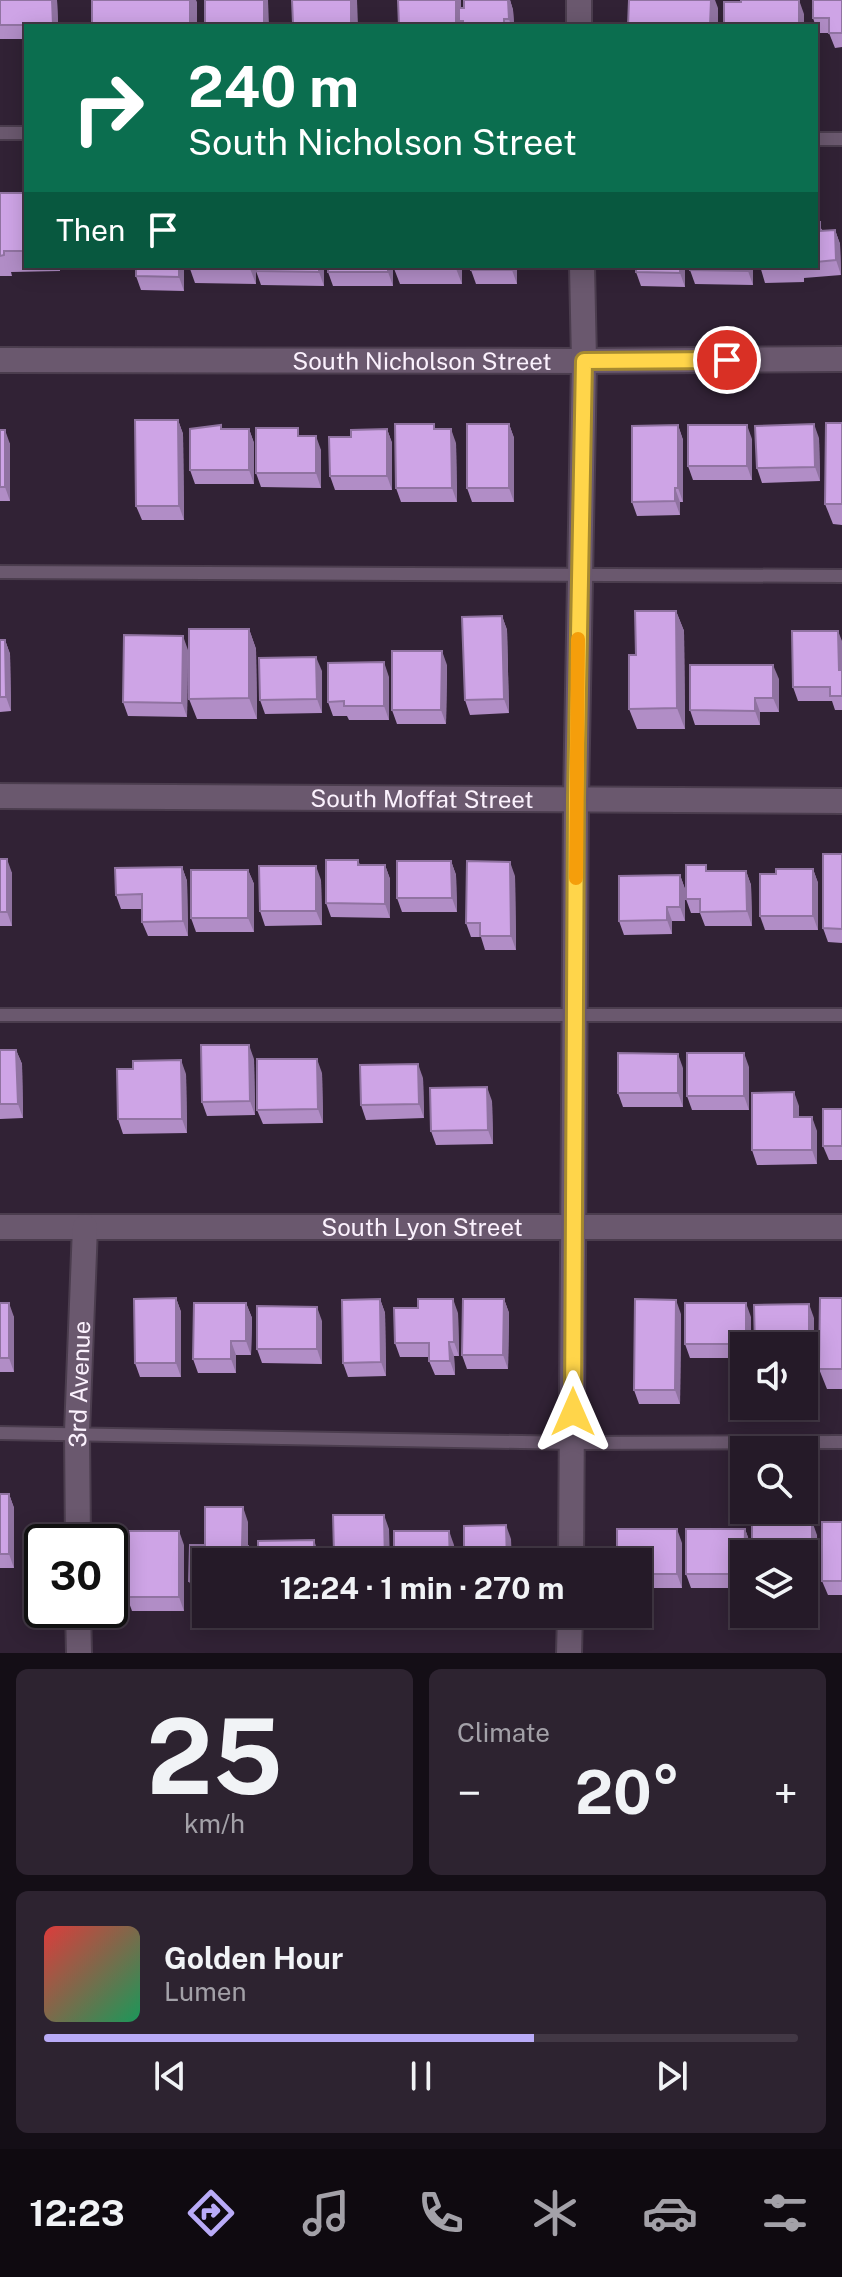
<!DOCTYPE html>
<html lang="en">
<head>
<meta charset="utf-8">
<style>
	body { margin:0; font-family:"Public Sans",sans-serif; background:#2d2330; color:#f1f3f6; height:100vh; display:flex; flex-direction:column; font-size:30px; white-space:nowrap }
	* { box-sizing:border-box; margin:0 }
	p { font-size:26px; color:#a3a1a8 }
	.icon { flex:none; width:44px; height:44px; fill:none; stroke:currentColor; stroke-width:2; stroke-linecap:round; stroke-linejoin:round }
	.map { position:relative; height:1653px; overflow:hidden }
	.panel { display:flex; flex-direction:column; gap:16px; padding:16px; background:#140e16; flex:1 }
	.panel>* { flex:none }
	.banner { position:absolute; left:24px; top:24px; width:794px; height:244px; border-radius:0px; box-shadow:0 4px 20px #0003,0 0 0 2px #423845; background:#0b6e4f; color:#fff; overflow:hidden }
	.tools { position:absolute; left:730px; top:1332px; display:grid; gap:16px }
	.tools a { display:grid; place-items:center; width:88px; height:88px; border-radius:0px; background:#251a28; box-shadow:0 4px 20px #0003,0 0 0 2px #423845; font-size:40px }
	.speed { position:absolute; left:24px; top:1524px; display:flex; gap:16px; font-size:40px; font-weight:700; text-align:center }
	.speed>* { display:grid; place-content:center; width:104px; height:104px; border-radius:50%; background:#251a28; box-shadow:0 4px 20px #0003,0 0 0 2px #423845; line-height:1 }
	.speed .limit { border:4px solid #111; border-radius:12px; background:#fff; color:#111 }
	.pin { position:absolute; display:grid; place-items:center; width:68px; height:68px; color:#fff; margin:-34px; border:4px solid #fff; border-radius:50%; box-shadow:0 2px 8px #0007 }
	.me { position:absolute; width:88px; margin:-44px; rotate:0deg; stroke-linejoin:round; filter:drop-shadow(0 0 6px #0008) }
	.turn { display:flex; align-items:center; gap:28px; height:168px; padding:0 32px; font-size:36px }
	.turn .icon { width:104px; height:104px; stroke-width:2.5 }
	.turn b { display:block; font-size:56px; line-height:68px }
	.then { display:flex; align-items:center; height:76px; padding:0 32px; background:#0003; gap:16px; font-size:30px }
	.big { font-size:60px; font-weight:700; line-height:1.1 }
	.panel .widget { flex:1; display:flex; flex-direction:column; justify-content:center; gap:12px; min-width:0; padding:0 28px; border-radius:12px; background:#2d2330 }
	.panel .dial { align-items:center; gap:0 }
	.dial b { font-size:104px; line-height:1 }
	.song { display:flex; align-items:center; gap:24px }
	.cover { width:96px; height:96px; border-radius:12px; background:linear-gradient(135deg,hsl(0 70% 55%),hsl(150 70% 35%)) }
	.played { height:8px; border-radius:4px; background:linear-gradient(90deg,#b9abf7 65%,#423845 65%) }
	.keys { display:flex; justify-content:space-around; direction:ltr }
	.heat { display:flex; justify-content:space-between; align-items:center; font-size:44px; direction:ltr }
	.panel .tiles { flex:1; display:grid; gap:16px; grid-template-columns:1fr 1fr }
	.widget:last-child { grid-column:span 2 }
	.trip { position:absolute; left:192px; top:1548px; width:460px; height:80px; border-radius:0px; background:#251a28; box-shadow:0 4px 20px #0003,0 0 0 2px #423845; font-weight:700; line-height:80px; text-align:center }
	.dock { display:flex; height:128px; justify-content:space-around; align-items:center; background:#0f0a10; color:#a3a1a8 }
	.dock .icon { width:56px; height:56px }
	.dock .active { color:#b9abf7 }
	.dock b { font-size:36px; color:#f1f3f6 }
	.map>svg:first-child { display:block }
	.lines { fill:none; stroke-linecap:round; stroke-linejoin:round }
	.lane-casing { stroke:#4b3d4e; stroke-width:16 }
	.street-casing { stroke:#4b3d4e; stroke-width:28 }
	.lane { stroke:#6a586e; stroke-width:12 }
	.street { stroke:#6a586e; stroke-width:24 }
	.wall { fill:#b18dc6 }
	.shaded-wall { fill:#9073a1 }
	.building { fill:#cea4e6; stroke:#9073a1; stroke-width:2 }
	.route-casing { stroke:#a68a30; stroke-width:20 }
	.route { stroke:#ffd54a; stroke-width:14 }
	.slow { stroke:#f59e0b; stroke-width:14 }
	.labels { text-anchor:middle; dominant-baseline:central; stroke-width:8; stroke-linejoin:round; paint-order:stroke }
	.street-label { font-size:24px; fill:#fbf1fd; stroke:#150e17 }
</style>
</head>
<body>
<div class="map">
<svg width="842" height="1653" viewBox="0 0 842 1653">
	<rect width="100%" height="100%" fill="#312235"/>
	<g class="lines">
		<defs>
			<g id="lane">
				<polyline points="0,133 26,133"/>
				<polyline points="816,139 842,139"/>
				<polyline points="0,572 842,576"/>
				<polyline points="0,1015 842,1015"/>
				<polyline points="0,1433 573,1443 842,1442"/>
			</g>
			<g id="street">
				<polyline points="579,26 579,0"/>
				<path id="s1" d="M0 360 584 361 842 359"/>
				<path id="s2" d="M0 796 842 801"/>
				<path id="s3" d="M0 1227H842"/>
				<path id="s4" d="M78 1542 77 1432 85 1227"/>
				<polyline points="571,1562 576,799 584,361 582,266"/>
				<polyline points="78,1610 79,1653"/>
				<polyline points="569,1653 570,1614"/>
			</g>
		</defs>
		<use href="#lane" class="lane-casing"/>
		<use href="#street" class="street-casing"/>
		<use href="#lane" class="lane"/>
		<use href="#street" class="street"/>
	</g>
	<g class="wall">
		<polygon points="0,0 57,0 58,26 26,26 26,39 0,39"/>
		<polygon points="292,0 358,26 294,26"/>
		<polygon points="398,0 461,0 461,8 510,0 513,10 514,26 461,26"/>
		<polygon points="842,0 842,47 835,48 829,33 818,33 813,18"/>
		<polygon points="0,193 26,201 26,266 60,266 60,271 11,272 12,276 0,276"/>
		<polygon points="816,222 823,231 835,230 840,244 841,275 804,278 804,282 765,283 760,266 816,266"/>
		<polygon points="136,266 184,266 184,291 141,290 136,276"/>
		<polygon points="189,266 256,266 256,284 195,283"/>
		<polygon points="256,266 324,266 324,286 261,285 256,271"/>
		<polygon points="393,266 462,266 462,284 400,284"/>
		<polygon points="393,266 393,286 333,286 328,272"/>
		<polygon points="471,266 517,266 517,284 476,284 471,270"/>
		<polygon points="685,266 685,287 641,286 636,272"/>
		<polygon points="753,266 753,285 695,284 690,270"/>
		<polygon points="178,420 183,434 184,520 142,520 136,506"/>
		<polygon points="842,423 842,525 833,524 825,504"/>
		<polygon points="509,424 514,438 514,502 472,502 467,488"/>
		<polygon points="221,425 222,429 249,429 254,443 254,484 195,484 190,470"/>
		<polygon points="678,425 683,440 683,502 680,502 680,515 637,516 632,502"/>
		<polygon points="387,429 392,443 392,490 335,490 330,476 351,437"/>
		<polygon points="0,430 10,444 10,501 0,501"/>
		<polygon points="301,436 321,450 321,488 261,487 256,473"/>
		<polygon points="819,438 820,481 762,483 757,468"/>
		<polygon points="752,439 752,480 693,480 688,466"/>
		<polygon points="456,443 457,502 401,502 396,488"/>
		<polygon points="676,611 684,631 685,729 637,729 629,709 636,655"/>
		<polygon points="502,616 507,630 509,713 470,715 465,700"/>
		<polygon points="249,629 256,649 257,719 197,719 189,699"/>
		<polygon points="0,640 5,640 10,654 11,711 0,712"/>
		<polygon points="842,641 842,710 835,710 832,701 798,701 793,687"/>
		<polygon points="188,650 187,717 128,716 123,702"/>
		<polygon points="447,665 446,724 397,724 392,710"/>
		<polygon points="322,671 322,713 265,714 260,700"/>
		<polygon points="389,677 389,720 349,720 347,716 333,716 328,702"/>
		<polygon points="779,679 779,712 760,712 760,725 695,725 690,710"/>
		<polygon points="842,854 842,943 828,942 823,928"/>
		<polygon points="0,859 12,873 12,926 0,926"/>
		<polygon points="358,860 360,865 385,865 390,879 390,918 331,917 326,903"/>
		<polygon points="451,861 456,875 457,912 402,912 397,898"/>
		<polygon points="182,867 187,881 188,936 148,936 142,922 142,909 121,909 116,895"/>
		<polygon points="813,869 818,883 818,930 765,930 760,916 776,874"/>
		<polygon points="248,870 254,884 254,932 196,932 191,918"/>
		<polygon points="708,871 746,871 751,885 752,926 705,926 700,913 691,913 686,899"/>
		<polygon points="680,875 685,889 685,921 672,921 672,934 624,935 619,921"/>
		<polygon points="515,876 516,950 485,950 481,937 471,937 466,923"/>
		<polygon points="321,880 322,925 265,926 260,911"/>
		<polygon points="0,1050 16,1050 22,1064 23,1118 0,1119"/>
		<polygon points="254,1059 255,1115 207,1116 202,1102"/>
		<polygon points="749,1067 749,1110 692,1110 687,1096"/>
		<polygon points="683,1068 683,1107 623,1107 618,1093"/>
		<polygon points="322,1073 323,1123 263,1124 257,1110"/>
		<polygon points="186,1074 187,1133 123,1134 118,1119"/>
		<polygon points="423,1078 424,1118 366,1120 361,1105"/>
		<polygon points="492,1101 493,1144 436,1145 431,1131"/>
		<polygon points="799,1106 799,1117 817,1131 817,1164 757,1165 752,1150"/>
		<polygon points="842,1109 842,1160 829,1160 823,1146"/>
		<polygon points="176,1298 181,1312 181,1377 140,1377 135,1363"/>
		<polygon points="842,1298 842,1389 827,1389 819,1369"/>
		<polygon points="380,1299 385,1313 386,1376 348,1377 343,1363"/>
		<polygon points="504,1299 509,1313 508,1369 467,1369 462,1355"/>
		<polygon points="0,1303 14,1317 14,1372 0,1372"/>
		<polygon points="246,1303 252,1318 251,1355 236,1355 236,1373 198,1373 193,1359"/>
		<polygon points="458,1313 459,1356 454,1356 455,1375 435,1375 429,1361 429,1357 400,1357 395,1343"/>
		<polygon points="681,1314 680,1404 639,1404 634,1390"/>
		<polygon points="751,1317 751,1346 744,1346 744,1358 690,1358 685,1344"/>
		<polygon points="814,1318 814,1360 804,1360 804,1346"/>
		<polygon points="322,1321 322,1364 262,1363 257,1349"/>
		<polygon points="0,1494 9,1494 14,1508 14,1568 0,1568"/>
		<polygon points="248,1522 248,1546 254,1562 206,1562 206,1596 195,1596 189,1581 205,1545"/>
		<polygon points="842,1522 842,1595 828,1595 822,1581"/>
		<polygon points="745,1529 750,1543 744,1554 744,1588 691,1588 686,1574"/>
		<polygon points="817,1535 817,1585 804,1585 804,1554"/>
		<polygon points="682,1543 682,1588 638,1588 638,1562"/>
		<polygon points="184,1545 184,1611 132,1611 127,1597"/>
	</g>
	<g class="shaded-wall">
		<polygon points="52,0 57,0 58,26 53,26 53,25"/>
		<polygon points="190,0 196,0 197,2 197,26 190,26"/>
		<polygon points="264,0 268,0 269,26 264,26"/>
		<polygon points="351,0 357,0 358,26 352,26 351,24"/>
		<polygon points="456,0 461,0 461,21 459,21 461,26 456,26"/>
		<polygon points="507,0 510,0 513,10 514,26 511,26 509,19"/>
		<polygon points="711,0 715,0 718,8 718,26 710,26"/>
		<polygon points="799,0 804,14 804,26 799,26"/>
		<polygon points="23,193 26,201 26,224 23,216"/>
		<polygon points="835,230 840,244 841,275 836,260"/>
		<polygon points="179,266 184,266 184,291 179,277"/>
		<polygon points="249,266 256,266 256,284"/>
		<polygon points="319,266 324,266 324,286 319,272"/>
		<polygon points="388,266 393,266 393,286 388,272"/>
		<polygon points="455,266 462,266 462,284"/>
		<polygon points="512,266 517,266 517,284 512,270"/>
		<polygon points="680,266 685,266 685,287 680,273"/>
		<polygon points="748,266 753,266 753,285 748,271"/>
		<polygon points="178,420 183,434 184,520 179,506"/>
		<polygon points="509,424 514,438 514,502 509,488"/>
		<polygon points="814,424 819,438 820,481 815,467"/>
		<polygon points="678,425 683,440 683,502 678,488"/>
		<polygon points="747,425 752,439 752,480 747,466"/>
		<polygon points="249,429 254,443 254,484 249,470"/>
		<polygon points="387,429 392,443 392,490 387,476"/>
		<polygon points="451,429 456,443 457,502 452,488"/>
		<polygon points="5,430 10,444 10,501 5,487"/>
		<polygon points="316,436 321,450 321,488 316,473"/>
		<polygon points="675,488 680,502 680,515 675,501"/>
		<polygon points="676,611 684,631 685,729 677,708"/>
		<polygon points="502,616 507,630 509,713 504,699"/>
		<polygon points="249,629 256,649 257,719 249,698"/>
		<polygon points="838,631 842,641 842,678 839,670"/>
		<polygon points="183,636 188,650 187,717 182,703"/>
		<polygon points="5,640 10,654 11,711 6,697"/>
		<polygon points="442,651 447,665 446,724 441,710"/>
		<polygon points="316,657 322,671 322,713 317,699"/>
		<polygon points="384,662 389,677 389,720 384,706"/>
		<polygon points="773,665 779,679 779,712 773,698"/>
		<polygon points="755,698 760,712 760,725 755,711"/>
		<polygon points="7,859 12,873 12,926 7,912"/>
		<polygon points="451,861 456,875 457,912 452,898"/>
		<polygon points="510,862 515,876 516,950 511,936"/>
		<polygon points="385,865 390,879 390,918 385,904"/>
		<polygon points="316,866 321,880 322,925 316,911"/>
		<polygon points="182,867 187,881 188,936 183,921"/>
		<polygon points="813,869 818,883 818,930 813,916"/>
		<polygon points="248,870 254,884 254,932 248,918"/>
		<polygon points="746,871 751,885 752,926 747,911"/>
		<polygon points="680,875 685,889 685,921 680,907"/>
		<polygon points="667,907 672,921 672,934 667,920"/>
		<polygon points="249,1045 254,1059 255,1115 250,1101"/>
		<polygon points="16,1050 22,1064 23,1118 18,1104"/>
		<polygon points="744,1053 749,1067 749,1110 744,1096"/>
		<polygon points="678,1054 683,1068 683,1107 678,1093"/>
		<polygon points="317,1059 322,1073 323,1123 318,1109"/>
		<polygon points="181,1060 186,1074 187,1133 182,1119"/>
		<polygon points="418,1064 423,1078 424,1118 419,1104"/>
		<polygon points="487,1087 492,1101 493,1144 488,1130"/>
		<polygon points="794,1092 799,1106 799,1131 794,1117"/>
		<polygon points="812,1117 817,1131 817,1164 812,1150"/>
		<polygon points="176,1298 181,1312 181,1377 176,1363"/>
		<polygon points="380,1299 385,1313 386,1376 381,1362"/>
		<polygon points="453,1299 458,1313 459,1356 454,1342"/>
		<polygon points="504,1299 509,1313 508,1369 503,1355"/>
		<polygon points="676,1300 681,1314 680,1404 675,1390"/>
		<polygon points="9,1303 14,1317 14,1372 9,1358"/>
		<polygon points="246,1303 252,1318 251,1355 246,1341"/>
		<polygon points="746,1303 751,1317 751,1346 747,1346 746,1344"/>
		<polygon points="809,1304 814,1318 814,1360 809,1346"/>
		<polygon points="317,1307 322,1321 322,1364 317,1349"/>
		<polygon points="231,1341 236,1355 236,1373 231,1359"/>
		<polygon points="449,1342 454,1356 455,1375 450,1361"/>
		<polygon points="9,1494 14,1508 14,1568 9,1554"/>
		<polygon points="243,1507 248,1522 248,1560 242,1546"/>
		<polygon points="384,1515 389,1529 390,1562 385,1562"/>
		<polygon points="812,1521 817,1535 817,1585 812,1571"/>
		<polygon points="506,1525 511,1539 512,1562 507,1562"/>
		<polygon points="677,1529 682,1543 682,1588 677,1574"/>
		<polygon points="745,1529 750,1543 750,1554 745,1554"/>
		<polygon points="179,1531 184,1545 184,1611 179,1597"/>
		<polygon points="449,1531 454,1545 455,1562 450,1562"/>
		<polygon points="314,1540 319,1555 319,1562 314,1562"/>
		<polygon points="248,1546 254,1560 254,1562 248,1562"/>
	</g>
	<g class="building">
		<polygon points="0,0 52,0 53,25 0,25"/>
		<rect x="92" y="0" width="98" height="26"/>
		<rect x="205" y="0" width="59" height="26"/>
		<polygon points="292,0 351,0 351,24 308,26 308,23 293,23"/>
		<polygon points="398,0 456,0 456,26 399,26"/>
		<polygon points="464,0 508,0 509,19 504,19 504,26 463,26 463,21 459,21 459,8 464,8"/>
		<polygon points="629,0 711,0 710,26 628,26"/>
		<polygon points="741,0 799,0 799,26 724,26 724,2 741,2"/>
		<polygon points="813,0 842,0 842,33 829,33 829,18 813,18"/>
		<polygon points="0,193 23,193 23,216 26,216 26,251 4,251 4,255 0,256"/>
		<polygon points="816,222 820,222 820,231 835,230 836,260 816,262"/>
		<polygon points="136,266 179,266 179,277 136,276"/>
		<polygon points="256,266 319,266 319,272 256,271"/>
		<rect x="328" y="266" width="60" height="6"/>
		<rect x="471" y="266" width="41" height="4"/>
		<polygon points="636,266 680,266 680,273 636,272"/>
		<polygon points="690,266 748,266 748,271 690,270"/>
		<polygon points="760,266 799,266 799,267 760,269"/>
		<polygon points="135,420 178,420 179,506 136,506"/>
		<polygon points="826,423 842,423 842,504 825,504"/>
		<polygon points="395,424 434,424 434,429 451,429 452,488 396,488"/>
		<rect x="467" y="424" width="42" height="64"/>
		<polygon points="814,424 815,467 757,468 755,426"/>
		<polygon points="221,425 221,429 249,429 249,470 190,470 190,429"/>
		<polygon points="678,425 678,488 675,488 675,501 632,502 632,426"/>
		<rect x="688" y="425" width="59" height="41"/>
		<polygon points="256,428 298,428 298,436 316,436 316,473 256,473"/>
		<polygon points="387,429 387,476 330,476 329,437 351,437 351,430"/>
		<rect x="0" y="430" width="5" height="57"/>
		<polygon points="635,611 676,611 677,708 629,709 629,655 636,655"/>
		<polygon points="502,616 504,699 465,700 462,617"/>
		<polygon points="189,629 249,629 249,698 189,699"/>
		<polygon points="792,631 838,631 839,670 842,670 842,696 830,696 830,687 793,687"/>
		<polygon points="124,635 183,636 182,703 123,702"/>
		<polygon points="0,640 5,640 6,697 0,697"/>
		<polygon points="392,651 442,651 441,710 392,710"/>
		<polygon points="316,657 317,699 260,700 259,658"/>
		<polygon points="384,662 384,706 344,706 344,701 328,702 328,663"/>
		<polygon points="690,665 773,665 773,698 755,698 755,711 690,710"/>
		<polygon points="823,854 842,854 842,929 823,928"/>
		<rect x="0" y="859" width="7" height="53"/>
		<polygon points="326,860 358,860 358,865 385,865 385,904 326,903"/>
		<polygon points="397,861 451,861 452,898 397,898"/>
		<polygon points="467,861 510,862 511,936 480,936 480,923 466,923"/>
		<polygon points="686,865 706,865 706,871 746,871 747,911 700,912 700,899 686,899"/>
		<polygon points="259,866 316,866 316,911 260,911"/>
		<polygon points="182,867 183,921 142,922 142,894 116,895 115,868"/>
		<polygon points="776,869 813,869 813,916 760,916 760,874 776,874"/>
		<rect x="191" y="870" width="57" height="48"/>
		<polygon points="680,875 680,907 667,907 667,920 619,921 619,876"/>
		<polygon points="201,1045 249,1045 250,1101 202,1102"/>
		<polygon points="0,1050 16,1050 18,1104 0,1104"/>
		<polygon points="618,1053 678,1054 678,1093 618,1093"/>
		<rect x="687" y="1053" width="57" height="43"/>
		<polygon points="257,1059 317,1059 318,1109 257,1110"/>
		<polygon points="181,1060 182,1119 118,1119 117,1069 133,1069 133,1061"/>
		<polygon points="418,1064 419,1104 361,1105 360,1065"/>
		<polygon points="487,1087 488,1130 431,1131 430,1088"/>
		<polygon points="794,1092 794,1117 812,1117 812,1150 752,1150 752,1093"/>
		<rect x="823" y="1109" width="19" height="37"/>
		<polygon points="176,1298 176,1363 135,1363 134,1299"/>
		<polygon points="820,1298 842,1298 842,1369 819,1369"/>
		<polygon points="380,1299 381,1362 343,1363 342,1300"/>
		<polygon points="418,1299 453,1299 454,1342 449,1342 450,1361 429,1361 429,1343 395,1343 394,1308 418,1308"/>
		<polygon points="463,1299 504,1299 503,1355 462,1355"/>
		<polygon points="635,1299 676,1300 675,1390 634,1390"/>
		<rect x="0" y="1303" width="9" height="55"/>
		<polygon points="194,1303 246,1303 246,1341 231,1341 231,1359 193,1359"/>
		<rect x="685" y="1303" width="61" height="41"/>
		<polygon points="809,1304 809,1346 755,1346 754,1305"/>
		<polygon points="257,1306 317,1307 317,1349 257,1349"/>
		<rect x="0" y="1494" width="9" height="60"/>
		<polygon points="205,1507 243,1507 242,1546 248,1546 248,1562 206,1562 206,1582 189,1581 190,1545 205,1545"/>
		<polygon points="333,1515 384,1515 385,1562 324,1562 324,1554 334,1553"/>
		<polygon points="752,1521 812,1521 812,1571 804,1571 804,1554 752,1554"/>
		<rect x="822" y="1522" width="20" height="59"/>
		<polygon points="506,1525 507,1562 464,1562 464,1526"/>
		<polygon points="617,1529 677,1529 677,1574 638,1574 638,1562 617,1562"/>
		<polygon points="686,1529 745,1529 744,1574 686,1574"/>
		<rect x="127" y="1531" width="52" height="66"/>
		<polygon points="394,1531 449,1531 450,1562 394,1562"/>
		<polygon points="314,1540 314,1562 258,1562 258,1541"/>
	</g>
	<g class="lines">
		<defs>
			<polyline id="route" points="573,1412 576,799 584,361 727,360"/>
		</defs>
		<use href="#route" class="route-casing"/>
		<use href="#route" class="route"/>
		<polyline class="slow" points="576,878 578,639"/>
	</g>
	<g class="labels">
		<g class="street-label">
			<text stroke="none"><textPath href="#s1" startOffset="422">South Nicholson Street</textPath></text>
			<text stroke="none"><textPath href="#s2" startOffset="422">South Moffat Street</textPath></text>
			<text stroke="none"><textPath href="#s3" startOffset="422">South Lyon Street</textPath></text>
			<text stroke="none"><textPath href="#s4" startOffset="158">3rd Avenue</textPath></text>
		</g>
	</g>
</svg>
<div class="tools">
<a><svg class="icon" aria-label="sound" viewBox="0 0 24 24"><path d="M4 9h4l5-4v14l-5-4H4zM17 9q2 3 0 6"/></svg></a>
<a><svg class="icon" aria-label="search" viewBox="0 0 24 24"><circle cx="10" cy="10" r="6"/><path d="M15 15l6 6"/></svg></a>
<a><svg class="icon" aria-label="layers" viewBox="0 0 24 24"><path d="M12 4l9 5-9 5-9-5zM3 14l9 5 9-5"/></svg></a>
</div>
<div class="speed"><div class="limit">30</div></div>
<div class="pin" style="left:727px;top:360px;background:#d93025"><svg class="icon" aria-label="arrive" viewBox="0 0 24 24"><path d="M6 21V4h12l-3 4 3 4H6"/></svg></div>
<svg class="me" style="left:573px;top:1412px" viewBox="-20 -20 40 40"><path d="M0-17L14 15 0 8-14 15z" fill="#ffd54a" stroke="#fff" stroke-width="4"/></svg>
<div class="trip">12:24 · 1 min · 270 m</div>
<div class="banner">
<div class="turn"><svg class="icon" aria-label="right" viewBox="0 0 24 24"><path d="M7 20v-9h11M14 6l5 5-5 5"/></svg><div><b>240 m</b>South Nicholson Street</div></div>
<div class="then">Then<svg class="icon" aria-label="arrive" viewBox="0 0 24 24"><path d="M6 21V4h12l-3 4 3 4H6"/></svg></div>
</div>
</div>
<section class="panel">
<div class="tiles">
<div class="widget dial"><b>25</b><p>km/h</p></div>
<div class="widget"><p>Climate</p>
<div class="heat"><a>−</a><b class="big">20°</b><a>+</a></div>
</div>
<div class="widget">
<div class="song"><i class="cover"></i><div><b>Golden Hour</b><p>Lumen</p></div></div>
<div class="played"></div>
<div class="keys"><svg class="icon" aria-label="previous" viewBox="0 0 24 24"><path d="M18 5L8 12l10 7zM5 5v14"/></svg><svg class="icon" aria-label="pause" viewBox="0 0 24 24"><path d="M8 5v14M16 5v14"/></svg><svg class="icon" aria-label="next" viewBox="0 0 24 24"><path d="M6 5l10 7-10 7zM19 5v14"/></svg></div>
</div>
</div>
</section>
<nav class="dock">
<b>12:23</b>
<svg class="icon active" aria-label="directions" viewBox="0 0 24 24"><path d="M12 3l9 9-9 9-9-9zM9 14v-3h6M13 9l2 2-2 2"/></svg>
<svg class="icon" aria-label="music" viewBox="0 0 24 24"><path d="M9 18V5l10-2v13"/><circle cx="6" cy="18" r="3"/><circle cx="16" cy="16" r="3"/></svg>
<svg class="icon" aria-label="phone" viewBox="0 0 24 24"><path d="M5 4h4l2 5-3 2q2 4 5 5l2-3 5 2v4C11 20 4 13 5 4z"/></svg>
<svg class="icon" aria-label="climate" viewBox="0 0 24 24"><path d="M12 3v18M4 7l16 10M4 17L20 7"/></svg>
<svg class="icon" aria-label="car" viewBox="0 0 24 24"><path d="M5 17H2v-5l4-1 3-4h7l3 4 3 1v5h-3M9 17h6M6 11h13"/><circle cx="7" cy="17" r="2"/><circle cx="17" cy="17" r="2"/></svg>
<svg class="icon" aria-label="filters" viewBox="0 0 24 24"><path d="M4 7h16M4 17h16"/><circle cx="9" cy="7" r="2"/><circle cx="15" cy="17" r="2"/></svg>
</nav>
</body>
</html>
